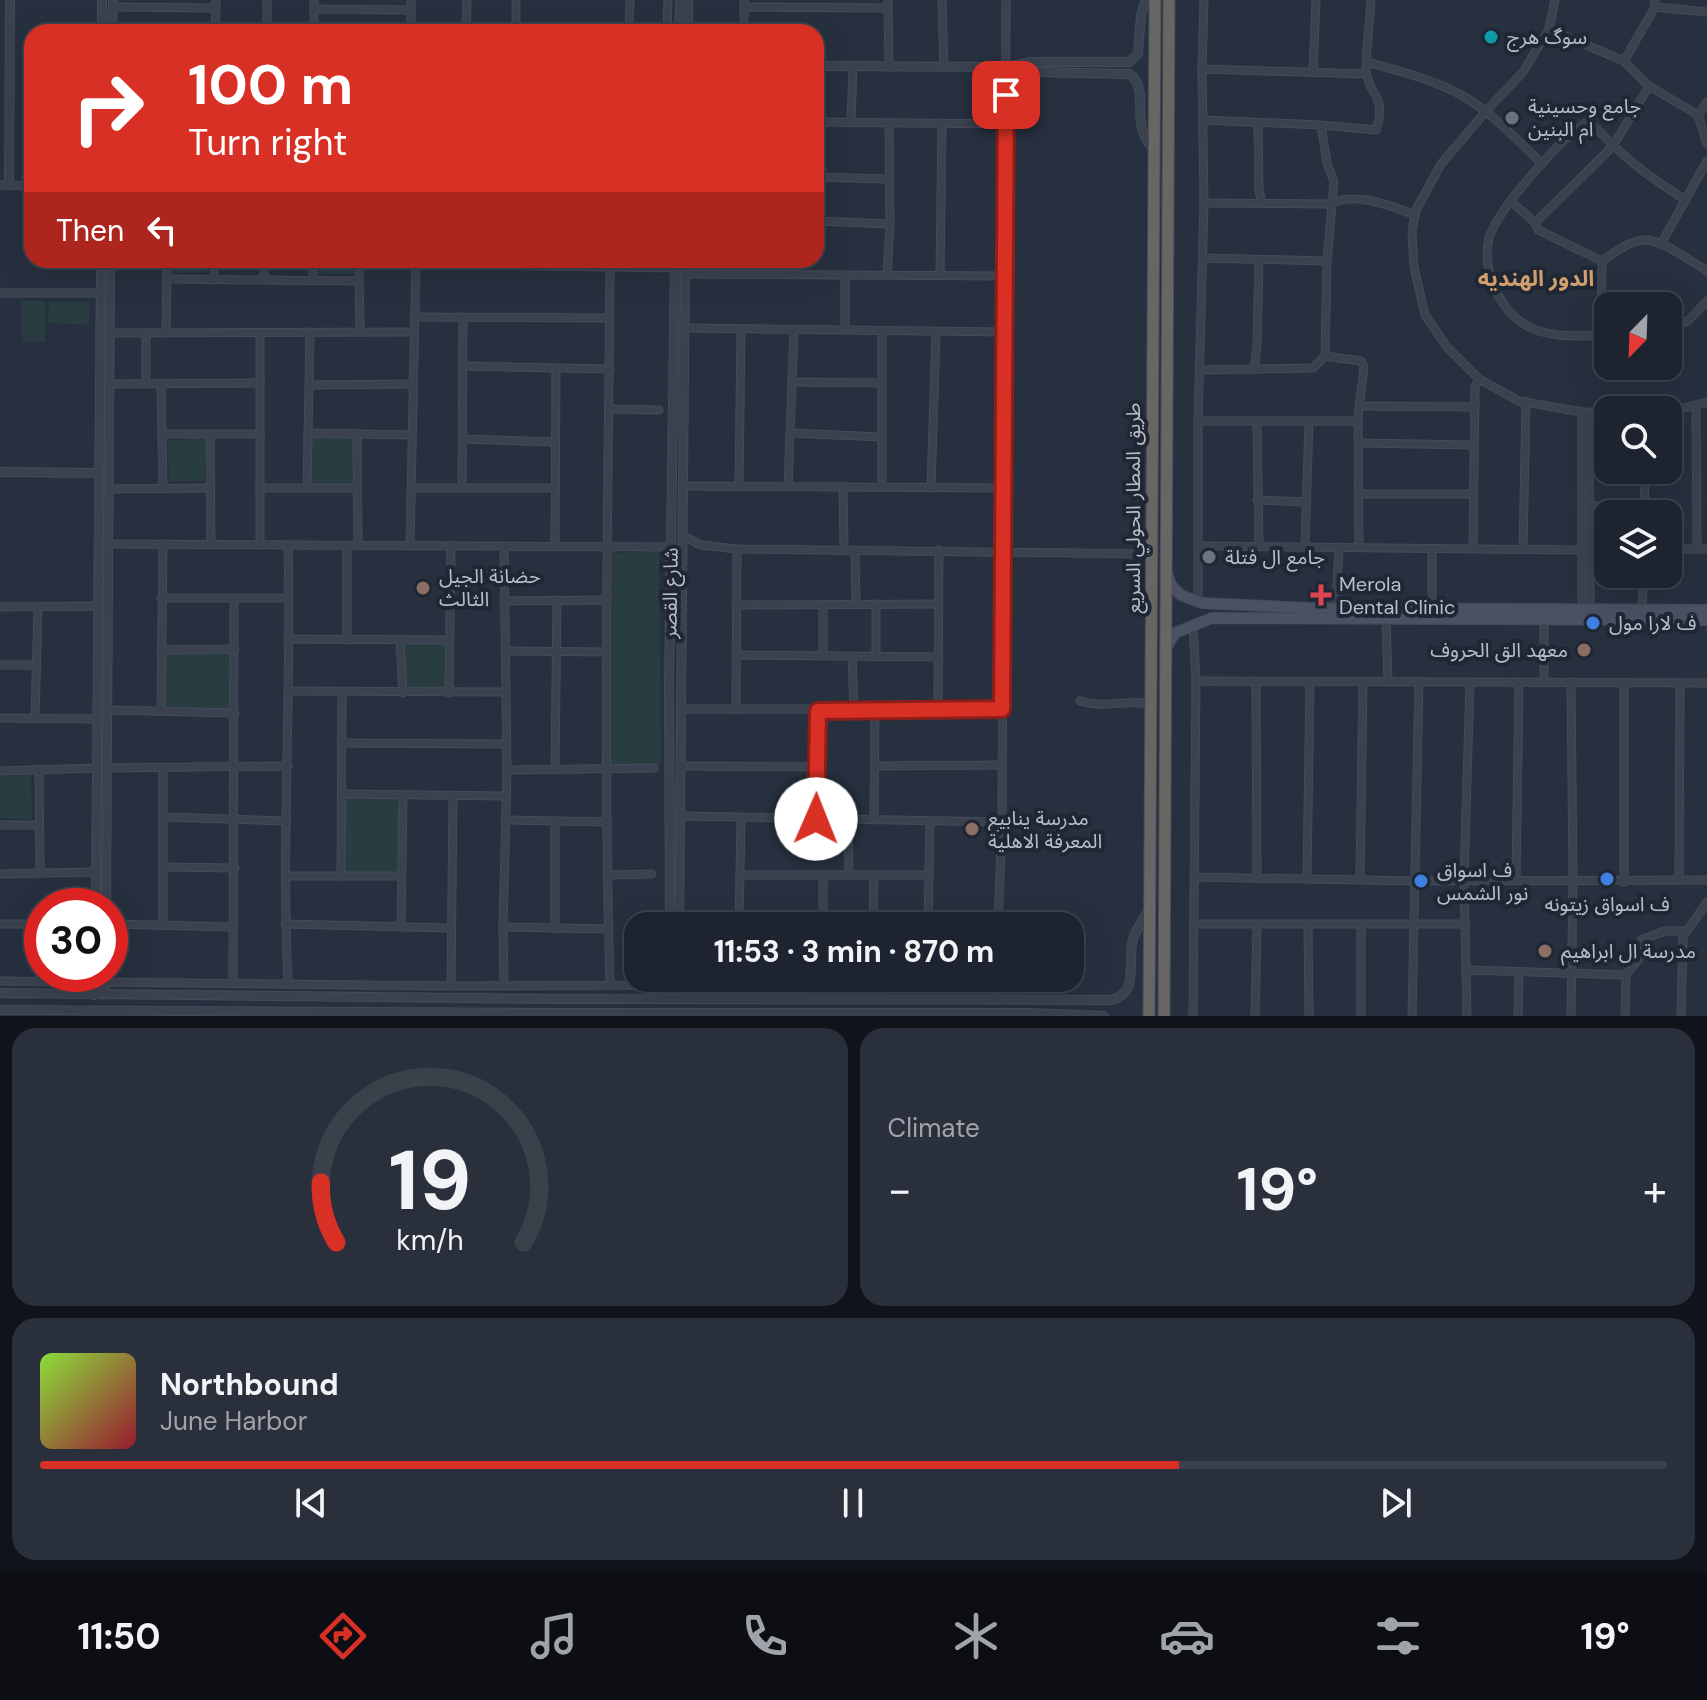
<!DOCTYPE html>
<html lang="en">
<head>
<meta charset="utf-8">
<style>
	body { margin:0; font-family:"DM Sans","Noto Sans Arabic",sans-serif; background:#2a303b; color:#f1f3f6; height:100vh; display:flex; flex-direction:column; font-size:30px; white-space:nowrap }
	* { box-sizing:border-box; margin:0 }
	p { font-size:26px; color:#a0a4aa }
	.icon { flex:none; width:44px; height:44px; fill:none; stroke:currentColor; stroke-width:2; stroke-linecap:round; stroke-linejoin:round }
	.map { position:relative; height:1016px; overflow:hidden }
	.sheet { display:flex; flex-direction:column; gap:12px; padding:12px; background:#10141a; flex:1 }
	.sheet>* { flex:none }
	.hud { position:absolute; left:24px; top:24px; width:800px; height:244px; border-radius:24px; box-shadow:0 8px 32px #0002,0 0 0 2px #3b414b; background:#d93025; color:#fff; overflow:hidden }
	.needle { width:52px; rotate:203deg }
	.controls { position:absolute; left:1594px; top:292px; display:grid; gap:16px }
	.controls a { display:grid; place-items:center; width:88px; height:88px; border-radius:16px; background:#1d242f; box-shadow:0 8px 32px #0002,0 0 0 2px #3b414b; font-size:40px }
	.speed { position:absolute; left:24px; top:888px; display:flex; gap:16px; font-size:40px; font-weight:700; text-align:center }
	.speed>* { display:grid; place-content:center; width:104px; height:104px; border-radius:50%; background:#1d242f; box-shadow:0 8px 32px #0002,0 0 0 2px #3b414b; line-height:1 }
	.speed .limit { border:12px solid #d22; background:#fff; color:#111 }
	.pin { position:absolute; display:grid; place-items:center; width:68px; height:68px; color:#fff; margin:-34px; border-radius:16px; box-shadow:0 4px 12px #0006 }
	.me { position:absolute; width:88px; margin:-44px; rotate:1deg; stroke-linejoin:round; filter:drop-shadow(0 0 6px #0008) }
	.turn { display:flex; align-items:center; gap:28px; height:168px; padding:0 32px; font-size:36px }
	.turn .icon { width:104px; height:104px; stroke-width:2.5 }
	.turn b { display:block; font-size:56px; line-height:68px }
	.then { display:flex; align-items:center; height:76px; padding:0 32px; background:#0003; gap:16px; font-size:30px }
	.big { font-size:60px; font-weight:700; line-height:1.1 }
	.sheet .tile { flex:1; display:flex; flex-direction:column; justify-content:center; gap:12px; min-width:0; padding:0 28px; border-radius:24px; background:#2a303b }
	.sheet .dial { align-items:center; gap:0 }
	.dial svg { height:208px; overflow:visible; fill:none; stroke:#3b414b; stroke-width:7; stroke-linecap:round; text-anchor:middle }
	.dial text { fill:#f1f3f6; stroke:none }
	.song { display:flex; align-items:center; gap:24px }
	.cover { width:96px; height:96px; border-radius:12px; background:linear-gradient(135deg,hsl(90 70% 55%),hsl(350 70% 35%)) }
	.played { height:8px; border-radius:4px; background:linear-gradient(90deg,#d93025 70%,#3b414b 70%) }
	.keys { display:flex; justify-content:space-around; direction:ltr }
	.heat { display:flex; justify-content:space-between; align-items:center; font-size:44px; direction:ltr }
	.sheet .tiles { flex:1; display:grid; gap:12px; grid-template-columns:1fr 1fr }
	.tile:last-child { grid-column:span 2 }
	.trip { position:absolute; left:624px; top:912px; width:460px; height:80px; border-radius:24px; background:#1d242f; box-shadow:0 8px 32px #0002,0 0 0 2px #3b414b; font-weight:700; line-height:80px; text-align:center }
	.menu { display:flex; height:128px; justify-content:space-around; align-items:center; background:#0c0e13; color:#a0a4aa }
	.menu .icon { width:56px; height:56px }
	.menu .active { color:#d93025 }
	.menu b { font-size:36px; color:#f1f3f6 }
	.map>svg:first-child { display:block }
	.green { fill:#293c40 }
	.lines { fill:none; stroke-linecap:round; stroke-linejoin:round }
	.minor-casing { stroke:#454b58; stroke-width:9 }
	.tertiary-casing { stroke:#454b58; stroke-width:10 }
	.secondary-casing { stroke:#454b58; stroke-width:12 }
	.trunk-casing { stroke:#464d5a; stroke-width:13 }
	.minor { stroke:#3b424f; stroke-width:7 }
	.tertiary { stroke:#3b424f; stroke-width:8 }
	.secondary { stroke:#495162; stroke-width:10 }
	.trunk { stroke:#676664; stroke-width:11 }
	.route-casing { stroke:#8d1f18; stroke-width:20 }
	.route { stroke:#d93025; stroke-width:14 }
	.culture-dot { fill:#0f9aa8; stroke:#202734; stroke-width:3 }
	.worship-dot { fill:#6b7280; stroke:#202734; stroke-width:3 }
	.education-dot { fill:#8d6e63; stroke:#202734; stroke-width:3 }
	.health-dot { fill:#e0444e; stroke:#202734; stroke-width:3 }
	.shop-dot { fill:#3f7fe0; stroke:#202734; stroke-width:3 }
	.labels { text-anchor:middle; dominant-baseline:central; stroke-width:8; stroke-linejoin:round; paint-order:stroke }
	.poi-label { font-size:20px; fill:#b8bdca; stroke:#202734; text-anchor:start }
	.street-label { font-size:20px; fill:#b8bdca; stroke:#202734 }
	.neighbourhood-label { font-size:22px; font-weight:bold; fill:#d09f6c; stroke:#202734 }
</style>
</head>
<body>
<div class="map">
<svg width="1707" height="1016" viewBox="0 0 1707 1016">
	<rect width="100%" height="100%" fill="#27303f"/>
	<g class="green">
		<polygon points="172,260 207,260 207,272 171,273"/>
		<rect x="319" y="260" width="35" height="14"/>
		<rect x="22" y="301" width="23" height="41"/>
		<polygon points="49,301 90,302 89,325 48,323"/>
		<polygon points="312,436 354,437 354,485 310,485"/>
		<polygon points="205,439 205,481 169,481 168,440"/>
		<polygon points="659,551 661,765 610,766 612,553"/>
		<polygon points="404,643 446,643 446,690 406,690"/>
		<polygon points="165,652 232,653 232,710 165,710"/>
		<polygon points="31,775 32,819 0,818 0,776"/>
		<polygon points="343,796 401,796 398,873 344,873"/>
	</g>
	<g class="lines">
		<defs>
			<g id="minor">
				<polyline points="411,0 411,32"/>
				<polyline points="516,0 516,32"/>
				<polyline points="888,0 889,67"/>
				<polyline points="942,0 944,67"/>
				<polyline points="1555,0 1549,29 1523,72 1486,111 1441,164 1416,210 1412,232 1414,267 1425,315 1447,347 1479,379 1519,401 1582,412 1608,413"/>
				<polyline points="113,7 216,8"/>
				<polyline points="744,7 888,8"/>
				<polyline points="1655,7 1707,12"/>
				<polyline points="314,9 411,10"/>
				<polyline points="1549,29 1624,61 1649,86 1698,115 1707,144"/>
				<polyline points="215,32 216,0"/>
				<polyline points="267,32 267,0"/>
				<polyline points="314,32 314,0"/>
				<polyline points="466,32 467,0"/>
				<polyline points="629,32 630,0"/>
				<polyline points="667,32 668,0"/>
				<polyline points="744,32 744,0"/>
				<polyline points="1624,61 1655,7 1654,0"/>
				<path d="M1367 62C1398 71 1433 79 1461 95 1492 112 1517 140 1542 164"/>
				<polyline points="1202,69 1366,74"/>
				<polyline points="1313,72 1316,0"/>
				<polyline points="1698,115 1707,102"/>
				<path d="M1203 120 1321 125 1376 130C1388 95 1367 94 1366 70 1366 47 1370 23 1371 0"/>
				<polyline points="816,122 1005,124"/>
				<polyline points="851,122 853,66"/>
				<polyline points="1258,123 1259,190 1262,204"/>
				<polyline points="816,177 888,179"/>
				<polyline points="0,185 32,186"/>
				<polyline points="1511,201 1535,223 1538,230 1602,261"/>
				<polyline points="1204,203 1332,204 1334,182 1327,163 1321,125"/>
				<polyline points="816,221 890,224"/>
				<polyline points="1535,223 1613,146 1649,86"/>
				<polyline points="1661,244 1707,161"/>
				<polyline points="1203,258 1327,261"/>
				<polyline points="214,260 214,280"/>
				<polyline points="264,260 264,279"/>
				<polyline points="359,260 360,332"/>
				<polyline points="743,260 743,274"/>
				<polyline points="416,264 675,268"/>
				<path d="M610 268C608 507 603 746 610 985"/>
				<polyline points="685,274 1005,276"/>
				<polyline points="795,275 796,260"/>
				<polyline points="887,275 890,224 889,123"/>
				<polyline points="940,275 942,123"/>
				<polyline points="167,279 359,281"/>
				<polyline points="313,279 313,260"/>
				<polyline points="0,293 100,293"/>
				<polyline points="414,317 609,318"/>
				<polyline points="685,328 1004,332"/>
				<polyline points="845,330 845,275"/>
				<polyline points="1668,331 1689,320 1707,301"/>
				<polyline points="111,333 414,332"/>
				<polyline points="146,333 146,384"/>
				<polyline points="166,333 167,260"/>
				<path d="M1601 336 1602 261C1612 254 1629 241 1643 240 1660 238 1692 262 1707 271"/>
				<path d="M1608 336C1583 335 1553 339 1529 327 1500 312 1481 270 1489 238 1498 209 1561 138 1587 122 1599 128 1605 139 1615 147 1637 168 1661 184 1685 200"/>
				<polyline points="1325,356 1361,361 1364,367 1358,417 1359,547"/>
				<polyline points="463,366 610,369"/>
				<path d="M1199 370 1313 368 1325 356 1327 261 1332 204C1351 191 1394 206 1414 215"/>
				<polyline points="1254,370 1257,346 1259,260"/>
				<polyline points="792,382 882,383"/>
				<polyline points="110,384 260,383"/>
				<polyline points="161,384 163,487"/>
				<polyline points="310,385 413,384"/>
				<polyline points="1696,405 1697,549"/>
				<polyline points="1361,406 1476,407"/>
				<polyline points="610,409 659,410"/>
				<polyline points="1582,412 1582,611"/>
				<polyline points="1589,412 1590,611"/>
				<polyline points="1668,412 1707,402"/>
				<polyline points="1198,421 1358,421"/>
				<polyline points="1257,421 1259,546"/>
				<polyline points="308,433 412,435"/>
				<polyline points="790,433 882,437"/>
				<polyline points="162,434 260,434"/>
				<polyline points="210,434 211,545"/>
				<polyline points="357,434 358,546"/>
				<polyline points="462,439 554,442"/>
				<polyline points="1359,443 1474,445"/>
				<polyline points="1644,470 1645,514"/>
				<polyline points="682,486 1002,488"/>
				<polyline points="739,486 741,329"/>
				<polyline points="788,487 794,330"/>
				<polyline points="843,487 844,550"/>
				<polyline points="882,487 882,331"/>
				<polyline points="260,488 357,488"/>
				<polyline points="307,488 310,332"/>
				<polyline points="412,488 555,488"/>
				<polyline points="462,488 463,317"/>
				<polyline points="931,488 936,332"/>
				<polyline points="110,489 211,488"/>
				<polyline points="1359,494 1473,494"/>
				<polyline points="1257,500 1307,502"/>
				<polyline points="1590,506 1645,506"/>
				<polyline points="682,535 700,545 737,549 1151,554"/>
				<polyline points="109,544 671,547"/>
				<polyline points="260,545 260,332"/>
				<path d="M288 545C292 691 281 838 288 983"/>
				<polyline points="410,546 416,260"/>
				<polyline points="504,546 507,770 503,927 504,986"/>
				<polyline points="1200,546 1582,550"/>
				<polyline points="555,547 556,368"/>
				<polyline points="1305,547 1309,421"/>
				<polyline points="1432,548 1432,609"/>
				<polyline points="1473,548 1475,387 1479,379"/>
				<polyline points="1523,549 1526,402"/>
				<polyline points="1668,549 1707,549"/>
				<polyline points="855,550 856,604"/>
				<polyline points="161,598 289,598"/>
				<polyline points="504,601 607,600"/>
				<polyline points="1201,603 1198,596 1198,421 1204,203 1202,69 1204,0"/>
				<polyline points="737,605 939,604"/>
				<polyline points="0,607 98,606"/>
				<polyline points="1336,608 1339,547"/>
				<polyline points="1642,610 1644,574"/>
				<polyline points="1386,618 1388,681"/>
				<polyline points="1544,619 1544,682"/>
				<polyline points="289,639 450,640"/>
				<polyline points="347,640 347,546"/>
				<polyline points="400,640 403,693"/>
				<polyline points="161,650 235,649"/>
				<polyline points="505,651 607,652"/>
				<polyline points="736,655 939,657"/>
				<polyline points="823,656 823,604"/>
				<polyline points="852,656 854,711"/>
				<polyline points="876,657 876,604"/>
				<polyline points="0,665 37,665"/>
				<polyline points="1196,681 1707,683"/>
				<polyline points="1256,681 1257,878"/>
				<polyline points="1571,682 1573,880 1571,1016"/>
				<polyline points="289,691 506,692"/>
				<polyline points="449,693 451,546"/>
				<path d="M1080 701C1108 709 1123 699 1150 704"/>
				<polyline points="682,709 1002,709"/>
				<polyline points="107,710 235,713"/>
				<polyline points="161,710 163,544"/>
				<polyline points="736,710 737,549"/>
				<polyline points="938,710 939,550"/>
				<polyline points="0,718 97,719"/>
				<polyline points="35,719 38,606"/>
				<polyline points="341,743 506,744"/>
				<polyline points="681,766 817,767"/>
				<polyline points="875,766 1002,765"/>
				<polyline points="107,768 288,766"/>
				<polyline points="163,768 163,925"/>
				<polyline points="39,770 40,873"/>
				<polyline points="507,770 654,768"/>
				<polyline points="555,770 557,600"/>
				<polyline points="0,771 97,768"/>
				<polyline points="342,794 506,796"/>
				<polyline points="680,816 1002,822"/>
				<polyline points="164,817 287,821"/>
				<polyline points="816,819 818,711"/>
				<polyline points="505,820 607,822"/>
				<polyline points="848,820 849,875"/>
				<polyline points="874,820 875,711"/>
				<polyline points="0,825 39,825"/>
				<polyline points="164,867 235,868"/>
				<polyline points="0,874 96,872"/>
				<polyline points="607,875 652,874"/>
				<polyline points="740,875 929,875"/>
				<polyline points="823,875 823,925"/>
				<polyline points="287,876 401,876"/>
				<polyline points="341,876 342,693"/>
				<polyline points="1194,877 1416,881 1707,880"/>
				<polyline points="1307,878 1310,681"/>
				<polyline points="1360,879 1363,681"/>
				<polyline points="1516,879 1519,682"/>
				<polyline points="1679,880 1680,683"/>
				<polyline points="1624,882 1624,682"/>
				<polyline points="0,924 42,924"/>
				<polyline points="110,924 233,927"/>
				<polyline points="285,924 450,928"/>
				<polyline points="1194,924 1466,924"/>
				<polyline points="739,925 928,925"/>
				<polyline points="873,925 874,875"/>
				<polyline points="1361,925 1361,1016"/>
				<polyline points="739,926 741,819"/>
				<polyline points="928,926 930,821"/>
				<polyline points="998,926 1002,822 1006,0"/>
				<polyline points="1308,926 1309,1016"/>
				<polyline points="401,927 403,795"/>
				<polyline points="503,927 608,929"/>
				<polyline points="555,929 555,821"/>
				<polyline points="1467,970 1626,975"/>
				<polyline points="0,981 451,986 996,984"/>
				<polyline points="233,983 234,599"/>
				<polyline points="451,986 453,795"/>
				<polyline points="995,1000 996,978"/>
				<polyline points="1193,1016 1196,681 1193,624"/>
				<polyline points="1255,1016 1257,925"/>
				<polyline points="1412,1016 1419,681"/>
				<polyline points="1467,1016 1464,880 1470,682"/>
				<polyline points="1518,1016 1519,973"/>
				<polyline points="1625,1016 1626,975 1639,959 1641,940 1665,931 1687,931"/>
				<polyline points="1681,1016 1683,937 1707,902"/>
			</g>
			<g id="tertiary">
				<polyline points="688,0 688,32"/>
				<polyline points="102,32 102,0"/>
				<polyline points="112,32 113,0"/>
				<polyline points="679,32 680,0"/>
				<polyline points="816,66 1006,67 1032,62 1129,62 1138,54 1141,15 1146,0"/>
				<path d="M1006 67 1031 72 1130 74C1152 92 1127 125 1155 150"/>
				<polyline points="9,185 10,0"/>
				<polyline points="0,472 99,473"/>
				<polyline points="96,906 101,260"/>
				<polyline points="106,906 110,260"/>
				<polyline points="670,926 669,687 675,260"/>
				<polyline points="679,926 685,260"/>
				<polyline points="680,978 687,998"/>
				<path d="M0 993 560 999 1110 1000C1140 995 1127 961 1133 939 1136 929 1144 920 1148 910"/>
				<polyline points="94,995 95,974"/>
				<polyline points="104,995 106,974"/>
				<polyline points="657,999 668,978"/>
				<polyline points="0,1010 538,1013 1029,1013 1104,1016"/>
			</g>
			<g id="secondary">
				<polyline points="1167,574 1171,585 1181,595 1201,603 1309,608 1707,610"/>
				<polyline points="1165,649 1175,633 1212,618 1707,620"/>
			</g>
			<g id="trunk">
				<polyline points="1149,1016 1155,0"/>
				<polyline points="1164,1016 1169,0"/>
			</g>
		</defs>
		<use href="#minor" class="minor-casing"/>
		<use href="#tertiary" class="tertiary-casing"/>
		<use href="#secondary" class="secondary-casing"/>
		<use href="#trunk" class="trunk-casing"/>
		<use href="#minor" class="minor"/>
		<use href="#tertiary" class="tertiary"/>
		<use href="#secondary" class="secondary"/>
		<use href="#trunk" class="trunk"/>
	</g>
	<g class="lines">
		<defs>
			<polyline id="route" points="816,819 818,711 1002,709 1006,95"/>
		</defs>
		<use href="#route" class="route-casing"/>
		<use href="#route" class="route"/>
	</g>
	<circle class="culture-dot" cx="1491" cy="37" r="8"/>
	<g class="worship-dot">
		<circle cx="1512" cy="118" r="8"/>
		<circle cx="1209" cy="557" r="8"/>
	</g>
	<g class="education-dot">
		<circle cx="423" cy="588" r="8"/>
		<circle cx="1584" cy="650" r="8"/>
		<circle cx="972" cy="829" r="8"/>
		<circle cx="1545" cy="951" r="8"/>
	</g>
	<path class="health-dot" d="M1317 583h8v8h8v8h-8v8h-8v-8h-8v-8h8z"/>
	<g class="shop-dot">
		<circle cx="1593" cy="623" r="8"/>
		<circle cx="1607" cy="879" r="8"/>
		<circle cx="1421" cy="881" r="8"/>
	</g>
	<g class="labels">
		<g class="poi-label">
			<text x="1507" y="37">سوگ هرج</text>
			<text x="1528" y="106">جامع وحسينية<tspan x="1528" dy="23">ام البنين</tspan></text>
			<text x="1225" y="557">جامع ال فتلة</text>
			<text x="439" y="576">حضانة الجيل<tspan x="439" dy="23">الثالث</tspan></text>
			<text x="1339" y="584">Merola<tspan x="1339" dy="23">Dental Clinic</tspan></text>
			<text x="1609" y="623">ف لارا مول</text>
			<text x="1568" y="650" text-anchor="end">معهد الق الحروف</text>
			<text x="988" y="818">مدرسة ينابيع<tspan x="988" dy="23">المعرفة الاهلية</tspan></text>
			<text x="1437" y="870">ف اسواق<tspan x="1437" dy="23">نور الشمس</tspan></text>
			<text x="1607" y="904" text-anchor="middle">ف اسواق زيتونه</text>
			<text x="1561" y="951">مدرسة ال ابراهيم</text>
		</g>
		<g class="street-label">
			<text transform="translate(1133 508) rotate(-90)">طريق المطار الحولي السريع</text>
			<text transform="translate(670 593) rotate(-89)">شارع القصر</text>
		</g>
		<g class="neighbourhood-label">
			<text x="1536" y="278">الدور الهنديه</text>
		</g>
	</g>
</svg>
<div class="controls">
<a><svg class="needle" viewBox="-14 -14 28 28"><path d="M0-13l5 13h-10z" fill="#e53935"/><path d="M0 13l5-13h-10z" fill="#a0a4aa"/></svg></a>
<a><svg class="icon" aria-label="search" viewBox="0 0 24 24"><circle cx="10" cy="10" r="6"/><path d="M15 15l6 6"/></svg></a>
<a><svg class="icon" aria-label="layers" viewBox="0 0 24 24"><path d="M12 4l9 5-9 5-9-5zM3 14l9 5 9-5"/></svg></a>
</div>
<div class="speed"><div class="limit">30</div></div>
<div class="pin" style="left:1006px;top:95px;background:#d93025"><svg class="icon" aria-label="arrive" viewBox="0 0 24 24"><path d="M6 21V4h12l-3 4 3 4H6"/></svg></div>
<svg class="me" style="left:816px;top:819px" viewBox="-20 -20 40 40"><circle r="19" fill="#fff"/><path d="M0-13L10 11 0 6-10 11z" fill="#d93025"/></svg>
<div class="trip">11:53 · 3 min · 870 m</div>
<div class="hud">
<div class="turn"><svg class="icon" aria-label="right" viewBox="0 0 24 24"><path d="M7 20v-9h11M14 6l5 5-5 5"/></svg><div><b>100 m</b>Turn right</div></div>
<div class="then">Then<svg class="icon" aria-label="left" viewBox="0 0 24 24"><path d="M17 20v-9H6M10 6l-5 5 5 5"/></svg></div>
</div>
</div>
<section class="sheet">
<div class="tiles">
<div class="tile dial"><svg viewBox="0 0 100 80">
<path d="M14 69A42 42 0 1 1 86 69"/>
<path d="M14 69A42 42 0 0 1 8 46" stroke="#d93025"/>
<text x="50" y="56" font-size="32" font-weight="700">19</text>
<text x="50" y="72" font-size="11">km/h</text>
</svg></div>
<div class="tile"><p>Climate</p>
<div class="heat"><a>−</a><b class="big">19°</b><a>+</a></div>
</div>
<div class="tile">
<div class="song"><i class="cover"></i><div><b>Northbound</b><p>June Harbor</p></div></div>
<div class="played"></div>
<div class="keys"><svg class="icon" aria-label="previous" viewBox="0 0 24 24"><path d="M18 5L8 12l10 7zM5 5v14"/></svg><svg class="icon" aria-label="pause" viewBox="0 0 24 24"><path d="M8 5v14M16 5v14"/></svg><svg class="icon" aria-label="next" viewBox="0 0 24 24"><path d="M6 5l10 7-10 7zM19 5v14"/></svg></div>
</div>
</div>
</section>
<nav class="menu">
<b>11:50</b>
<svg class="icon active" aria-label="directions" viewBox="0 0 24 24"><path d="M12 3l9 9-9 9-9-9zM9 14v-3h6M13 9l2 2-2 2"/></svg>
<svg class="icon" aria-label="music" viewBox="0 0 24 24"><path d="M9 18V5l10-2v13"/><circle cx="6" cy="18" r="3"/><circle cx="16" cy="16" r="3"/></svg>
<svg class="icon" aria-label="phone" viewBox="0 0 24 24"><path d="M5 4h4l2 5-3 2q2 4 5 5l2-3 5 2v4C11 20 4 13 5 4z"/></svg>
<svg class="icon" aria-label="climate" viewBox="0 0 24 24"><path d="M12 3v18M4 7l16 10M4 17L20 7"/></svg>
<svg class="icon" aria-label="car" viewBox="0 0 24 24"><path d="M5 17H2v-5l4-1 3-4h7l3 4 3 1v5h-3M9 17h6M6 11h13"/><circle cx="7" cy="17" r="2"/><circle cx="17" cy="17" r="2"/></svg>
<svg class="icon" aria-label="filters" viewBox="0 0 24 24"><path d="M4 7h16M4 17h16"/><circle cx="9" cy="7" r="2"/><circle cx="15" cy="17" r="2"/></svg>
<b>19°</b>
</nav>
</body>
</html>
